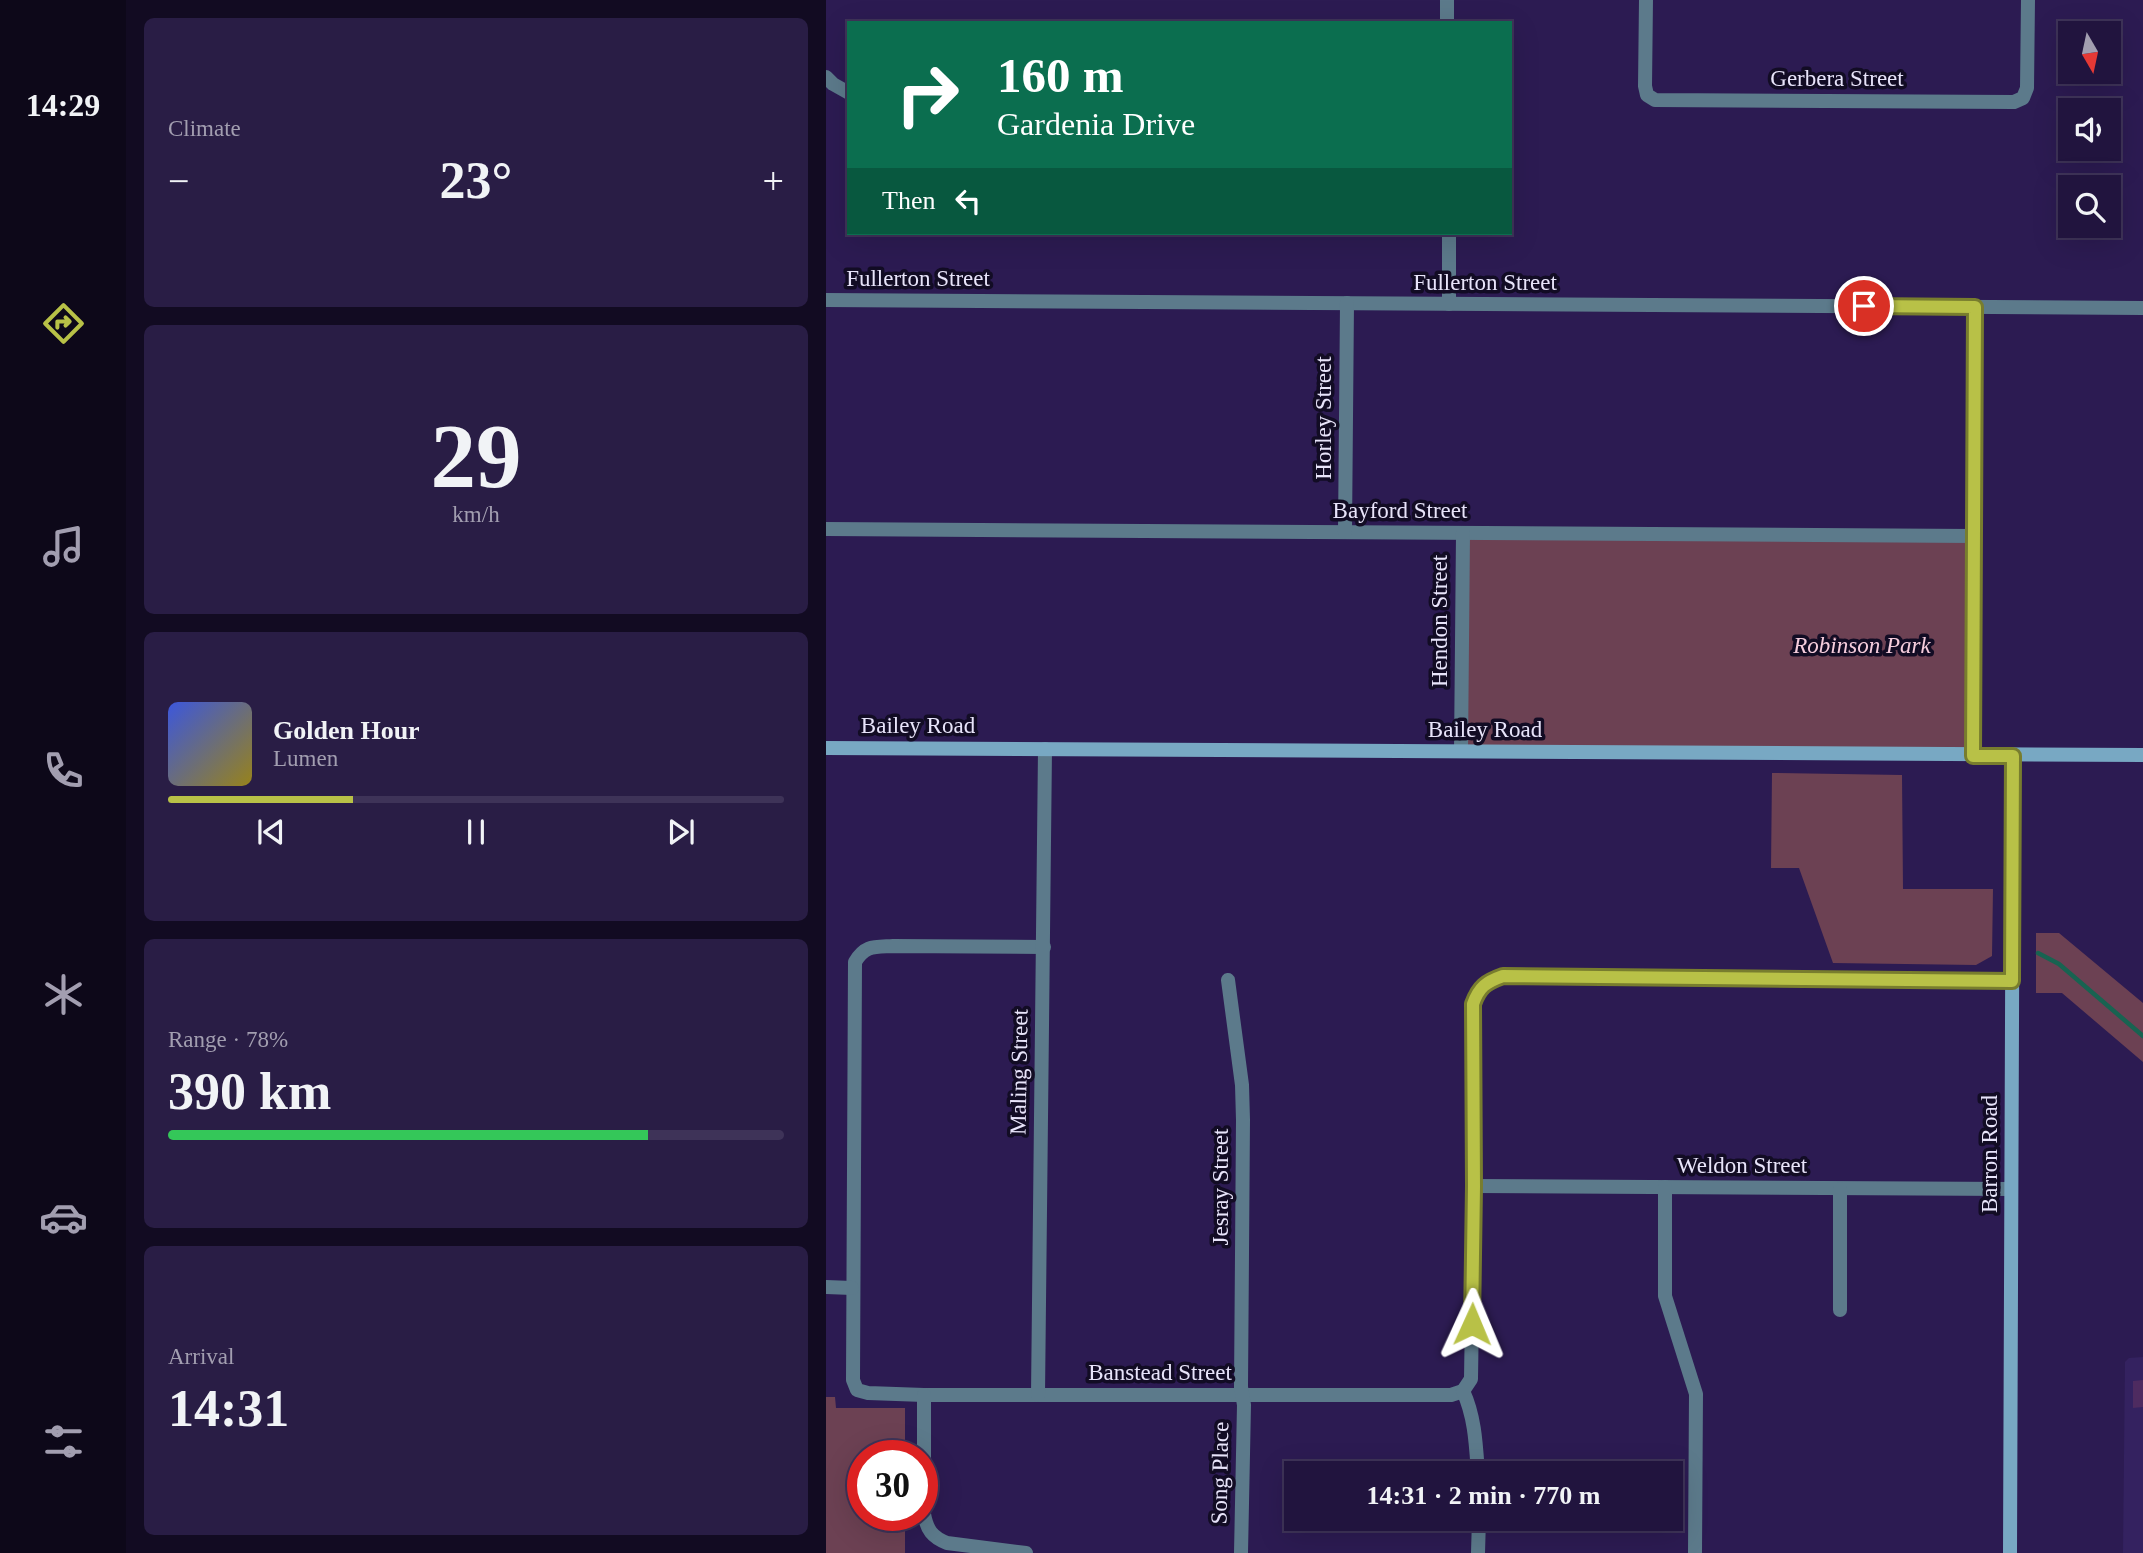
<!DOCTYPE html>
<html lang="en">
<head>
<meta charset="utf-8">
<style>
	body { margin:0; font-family:Georgia,serif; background:#291d45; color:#f1f3f6; height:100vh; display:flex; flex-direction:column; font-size:26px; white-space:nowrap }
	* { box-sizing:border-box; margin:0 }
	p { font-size:23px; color:#a29eb0 }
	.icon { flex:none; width:38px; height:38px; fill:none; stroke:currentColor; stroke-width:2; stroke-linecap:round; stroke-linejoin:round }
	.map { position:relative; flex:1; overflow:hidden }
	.details { display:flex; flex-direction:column; gap:18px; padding:18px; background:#120b22; width:700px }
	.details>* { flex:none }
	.top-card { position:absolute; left:21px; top:21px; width:665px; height:214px; border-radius:0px; box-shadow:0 7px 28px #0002,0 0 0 2px #3e3358; background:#0b6e4f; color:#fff; overflow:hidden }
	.needle { width:46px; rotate:171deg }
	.controls { position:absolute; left:1232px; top:21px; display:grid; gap:14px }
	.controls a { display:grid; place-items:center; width:63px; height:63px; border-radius:0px; background:#21143e; box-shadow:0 7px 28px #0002,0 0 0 2px #3e3358; font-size:35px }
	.speed { position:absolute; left:21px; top:1440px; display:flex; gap:14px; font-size:35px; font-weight:700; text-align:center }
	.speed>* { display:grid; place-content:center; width:91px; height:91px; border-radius:50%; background:#21143e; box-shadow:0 7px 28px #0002,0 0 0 2px #3e3358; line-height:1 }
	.speed .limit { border:10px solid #d22; background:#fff; color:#111 }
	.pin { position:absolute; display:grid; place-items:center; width:60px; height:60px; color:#fff; margin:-30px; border:4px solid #fff; border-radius:50%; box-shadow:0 2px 7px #0007 }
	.me { position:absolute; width:77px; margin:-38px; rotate:1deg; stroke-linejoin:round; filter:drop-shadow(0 0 5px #0008) }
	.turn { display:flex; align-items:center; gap:24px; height:147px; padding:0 35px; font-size:32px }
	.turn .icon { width:91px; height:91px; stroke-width:2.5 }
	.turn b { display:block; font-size:49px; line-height:60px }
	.then { display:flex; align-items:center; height:66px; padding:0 35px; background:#0003; gap:14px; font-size:26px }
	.big { font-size:52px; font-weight:700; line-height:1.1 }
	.details .widget { flex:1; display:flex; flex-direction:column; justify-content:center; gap:10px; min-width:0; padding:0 24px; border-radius:10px; background:#291d45 }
	.details .dial { align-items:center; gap:0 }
	.dial b { font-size:91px; line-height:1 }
	.song { display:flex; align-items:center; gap:21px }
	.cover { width:84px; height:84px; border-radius:10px; background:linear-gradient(135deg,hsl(230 70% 55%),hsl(50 70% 35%)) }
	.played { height:7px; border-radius:4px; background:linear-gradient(90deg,#b8c147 30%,#3e3358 30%) }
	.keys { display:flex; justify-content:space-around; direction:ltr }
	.heat { display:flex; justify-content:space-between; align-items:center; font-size:38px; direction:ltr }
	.charge { height:10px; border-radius:5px; background:linear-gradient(90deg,#34c759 78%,#3e3358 0) }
	.trip { position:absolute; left:458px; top:1461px; width:399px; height:70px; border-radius:0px; background:#21143e; box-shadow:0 7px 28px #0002,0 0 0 2px #3e3358; font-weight:700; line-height:70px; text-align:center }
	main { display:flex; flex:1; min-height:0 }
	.tab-bar { display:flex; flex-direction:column; width:126px; justify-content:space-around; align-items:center; background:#0d0819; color:#a29eb0 }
	.tab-bar .icon { width:49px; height:49px }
	.tab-bar .selected { color:#b8c147 }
	.tab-bar b { font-size:32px; color:#f1f3f6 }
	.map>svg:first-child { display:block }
	.built { fill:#342260 }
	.green { fill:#6c4153 }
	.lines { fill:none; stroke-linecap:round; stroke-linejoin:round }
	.stream { stroke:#186351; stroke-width:4.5 }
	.building { fill:#4e2b60 }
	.street { stroke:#5c7a8b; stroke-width:14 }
	.secondary { stroke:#78a8c3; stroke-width:14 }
	.route-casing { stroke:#787d2e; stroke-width:18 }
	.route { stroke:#b8c147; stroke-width:12 }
	.labels { text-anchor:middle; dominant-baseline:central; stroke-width:7; stroke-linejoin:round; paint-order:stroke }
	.street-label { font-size:23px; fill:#e8e4fa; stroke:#120c24 }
	.park-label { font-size:23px; font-style:italic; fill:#f6cddd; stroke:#120c24 }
</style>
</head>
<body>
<main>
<nav class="tab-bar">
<b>14:29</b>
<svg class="icon selected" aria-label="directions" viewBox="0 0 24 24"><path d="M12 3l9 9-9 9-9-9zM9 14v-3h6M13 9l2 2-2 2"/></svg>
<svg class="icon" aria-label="music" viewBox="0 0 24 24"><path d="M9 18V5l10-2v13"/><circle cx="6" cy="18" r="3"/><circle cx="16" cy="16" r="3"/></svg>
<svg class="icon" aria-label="phone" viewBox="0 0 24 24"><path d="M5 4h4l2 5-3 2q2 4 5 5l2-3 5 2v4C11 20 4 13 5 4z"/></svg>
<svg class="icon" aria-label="climate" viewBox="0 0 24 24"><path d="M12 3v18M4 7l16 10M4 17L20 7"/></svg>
<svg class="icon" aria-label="car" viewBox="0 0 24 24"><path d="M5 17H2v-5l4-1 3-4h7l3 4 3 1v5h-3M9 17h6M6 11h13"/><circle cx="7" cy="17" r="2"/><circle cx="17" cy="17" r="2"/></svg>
<svg class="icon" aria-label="filters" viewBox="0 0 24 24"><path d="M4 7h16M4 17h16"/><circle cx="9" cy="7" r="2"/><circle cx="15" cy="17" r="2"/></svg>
</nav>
<section class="details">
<div class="widget"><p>Climate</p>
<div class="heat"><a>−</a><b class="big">23°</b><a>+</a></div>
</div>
<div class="widget dial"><b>29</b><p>km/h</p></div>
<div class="widget">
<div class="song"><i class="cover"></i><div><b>Golden Hour</b><p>Lumen</p></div></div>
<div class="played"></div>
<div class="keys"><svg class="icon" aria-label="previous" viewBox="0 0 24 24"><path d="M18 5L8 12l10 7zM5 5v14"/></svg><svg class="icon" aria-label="pause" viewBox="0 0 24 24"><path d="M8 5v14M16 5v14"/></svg><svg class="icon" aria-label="next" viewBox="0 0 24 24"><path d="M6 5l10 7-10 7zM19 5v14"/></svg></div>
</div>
<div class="widget"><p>Range · 78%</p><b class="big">390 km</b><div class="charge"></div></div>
<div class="widget"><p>Arrival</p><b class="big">14:31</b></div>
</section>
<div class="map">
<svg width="1317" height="1553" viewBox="0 0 1317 1553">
	<rect width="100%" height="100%" fill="#2c1b52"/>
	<polygon class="built" points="1317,1357 1317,1553 1297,1553 1299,1362 1303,1358"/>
	<g class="green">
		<polygon points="637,533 1147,536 1147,756 635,751"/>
		<polygon points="946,773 1076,775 1077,889 1167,889 1166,956 1150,965 1007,963 973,868 945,868"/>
		<polygon points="1210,933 1233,933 1317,1003 1317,1062 1236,993 1210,993"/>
		<polygon points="0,1397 9,1397 10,1408 79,1408 79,1456 37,1456 37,1516 79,1516 79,1553 0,1553"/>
	</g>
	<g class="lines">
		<polyline class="stream" points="1212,953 1233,964 1317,1036"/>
	</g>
	<polygon class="building" points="1317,1380 1317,1407 1307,1408 1307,1381"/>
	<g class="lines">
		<g class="street">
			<polyline points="621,0 621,23"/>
			<polyline points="820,0 819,86 821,95 829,100 1188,102 1197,98 1201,88 1202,0"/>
			<polyline points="0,77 7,84 23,93"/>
			<polyline points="623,233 623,304"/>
			<polyline points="0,300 1317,308"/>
			<polyline points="0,529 1147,536"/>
			<polyline points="519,532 521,303"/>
			<polyline points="635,751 637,533"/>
			<polyline points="1147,756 1149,307"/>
			<path d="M218 947 67 946C48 947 39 945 29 962L27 1380 31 1390 42 1393 98 1395H625L637 1391"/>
			<polyline points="402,980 416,1085 417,1120 415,1387 418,1405 415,1553"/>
			<polyline points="648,1186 1185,1189"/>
			<polyline points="839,1187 839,1296 870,1394 869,1553"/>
			<polyline points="0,1287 26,1288"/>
			<polyline points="1014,1310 1014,1189"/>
			<path d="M98 1395V1514C101 1530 106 1537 121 1543L200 1553"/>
			<polyline points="212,1395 219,749"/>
			<path d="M652 1474C650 1445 649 1417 637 1391L645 1379 648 1186 647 1004C653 985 659 983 677 976L1186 981"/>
			<polyline points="652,1553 653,1519"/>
		</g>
		<g class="secondary">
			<polyline points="0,748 1317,755"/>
			<polyline points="1184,1553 1187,756"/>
		</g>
	</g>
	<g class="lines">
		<defs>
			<path id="route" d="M646 1324 648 1186 647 1004C653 987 660 982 677 976L1186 981 1187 756H1147L1149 307 1038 306"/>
		</defs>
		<use href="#route" class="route-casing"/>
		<use href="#route" class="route"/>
	</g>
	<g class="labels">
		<g class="street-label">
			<text x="1011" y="78">Gerbera Street</text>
			<text x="92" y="278">Fullerton Street</text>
			<text x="659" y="282">Fullerton Street</text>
			<text transform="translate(497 418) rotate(-90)">Horley Street</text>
			<text x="574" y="510">Bayford Street</text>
			<text transform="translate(613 621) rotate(-90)">Hendon Street</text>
			<text x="92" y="725">Bailey Road</text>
			<text x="659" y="729">Bailey Road</text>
			<text transform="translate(193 1072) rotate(-89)">Maling Street</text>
			<text transform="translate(1163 1154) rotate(-90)">Barron Road</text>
			<text x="916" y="1165">Weldon Street</text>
			<text transform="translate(394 1187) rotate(-90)">Jesray Street</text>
			<text x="334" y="1372">Banstead Street</text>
			<text transform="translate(394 1473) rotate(-89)">Song Place</text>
		</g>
		<g class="park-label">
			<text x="1036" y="645">Robinson Park</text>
		</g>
	</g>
</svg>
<div class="controls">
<a><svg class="needle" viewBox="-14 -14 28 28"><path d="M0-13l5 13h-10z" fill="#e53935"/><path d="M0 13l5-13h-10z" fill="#a29eb0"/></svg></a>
<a><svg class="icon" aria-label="sound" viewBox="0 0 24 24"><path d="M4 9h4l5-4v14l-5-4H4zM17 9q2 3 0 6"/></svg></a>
<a><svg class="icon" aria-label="search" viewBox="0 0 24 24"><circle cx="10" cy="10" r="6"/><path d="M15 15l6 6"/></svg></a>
</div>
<div class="speed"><div class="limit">30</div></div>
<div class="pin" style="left:1038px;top:306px;background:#d93025"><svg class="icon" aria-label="arrive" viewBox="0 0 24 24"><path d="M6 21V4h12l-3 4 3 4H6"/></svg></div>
<svg class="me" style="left:646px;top:1324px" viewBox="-20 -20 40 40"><path d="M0-17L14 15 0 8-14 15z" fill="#b8c147" stroke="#fff" stroke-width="4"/></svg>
<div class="trip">14:31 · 2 min · 770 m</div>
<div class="top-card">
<div class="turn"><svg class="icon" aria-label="right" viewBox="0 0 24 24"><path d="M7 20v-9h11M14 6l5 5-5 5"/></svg><div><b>160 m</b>Gardenia Drive</div></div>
<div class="then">Then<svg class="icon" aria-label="left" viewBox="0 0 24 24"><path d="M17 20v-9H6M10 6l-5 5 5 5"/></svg></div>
</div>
</div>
</main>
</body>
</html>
